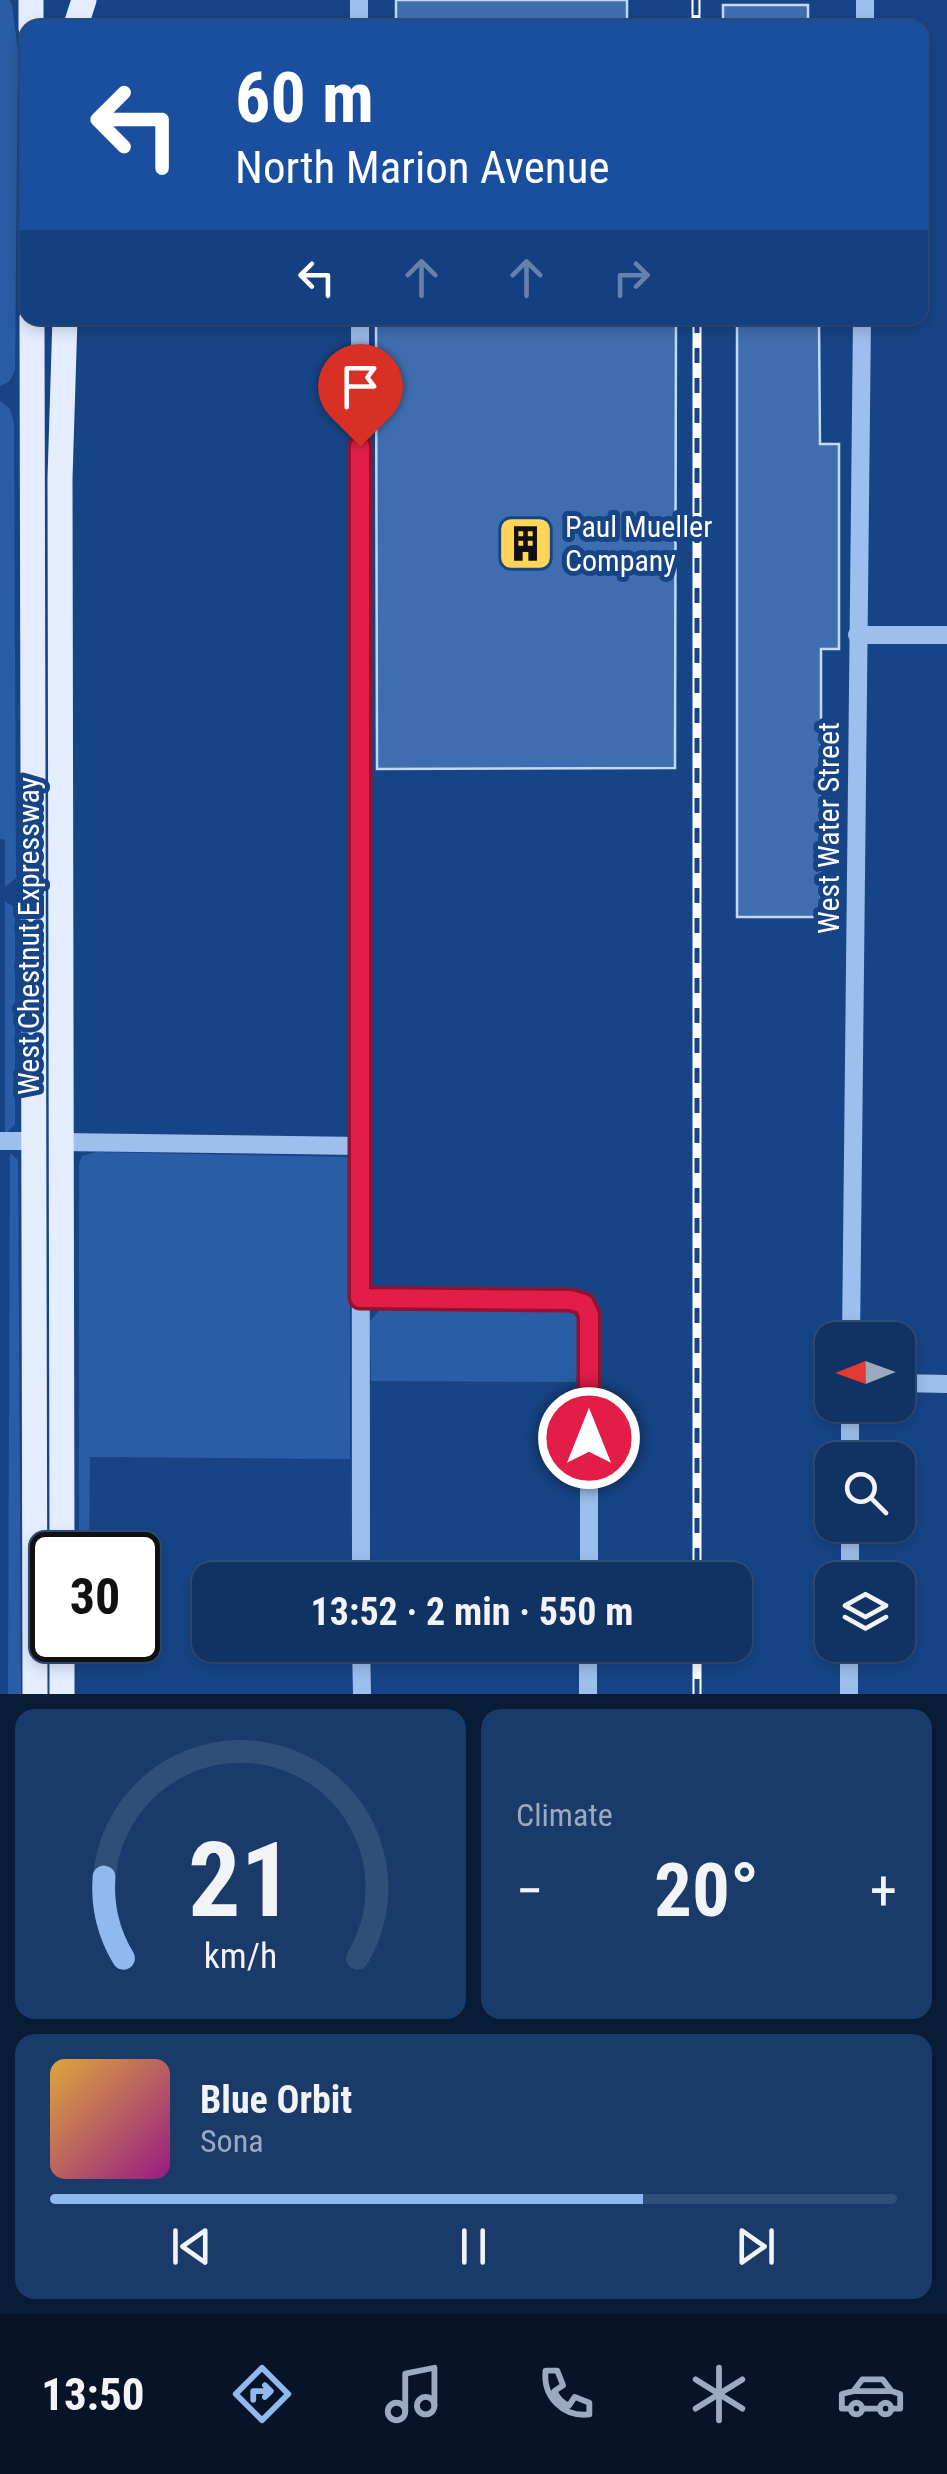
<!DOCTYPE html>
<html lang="en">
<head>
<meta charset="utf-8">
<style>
	body { margin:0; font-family:"Roboto Condensed",sans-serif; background:#1a3b6a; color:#f1f3f6; height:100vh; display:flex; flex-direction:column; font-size:38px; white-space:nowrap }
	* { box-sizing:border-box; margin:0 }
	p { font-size:32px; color:#9caabf }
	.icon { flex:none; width:55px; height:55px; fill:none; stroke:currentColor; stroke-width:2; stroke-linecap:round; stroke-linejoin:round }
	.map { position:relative; height:1694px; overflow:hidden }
	.details { display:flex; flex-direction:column; gap:15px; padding:15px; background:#091c37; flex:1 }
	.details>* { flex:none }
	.hud { position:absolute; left:20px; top:20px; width:908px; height:305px; border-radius:20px; box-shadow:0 5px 15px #0003,0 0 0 2px #304e78; background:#1a4fa0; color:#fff; overflow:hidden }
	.needle { width:65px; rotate:269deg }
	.tools { position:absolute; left:815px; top:1322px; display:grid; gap:20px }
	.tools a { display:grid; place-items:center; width:100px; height:100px; border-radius:20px; background:#113364; box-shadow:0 5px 15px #0003,0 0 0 2px #304e78; font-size:50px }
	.speed { position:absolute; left:30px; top:1532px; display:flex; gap:20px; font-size:50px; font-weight:700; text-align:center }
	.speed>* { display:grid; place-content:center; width:130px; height:130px; border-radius:50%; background:#113364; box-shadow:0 5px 15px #0003,0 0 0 2px #304e78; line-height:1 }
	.speed .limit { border:5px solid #111; border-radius:15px; background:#fff; color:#111 }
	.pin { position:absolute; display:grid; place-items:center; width:85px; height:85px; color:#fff; margin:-102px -42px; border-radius:50% 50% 50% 0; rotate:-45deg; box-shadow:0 0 10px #0007 }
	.pin .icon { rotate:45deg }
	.me { position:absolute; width:110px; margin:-55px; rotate:0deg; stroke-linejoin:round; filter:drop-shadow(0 0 8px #0008) }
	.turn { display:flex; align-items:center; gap:35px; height:210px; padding:0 50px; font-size:45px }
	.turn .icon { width:130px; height:130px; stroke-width:2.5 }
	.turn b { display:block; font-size:70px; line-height:85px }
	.lanes { display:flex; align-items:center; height:95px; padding:0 50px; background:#0003; justify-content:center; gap:50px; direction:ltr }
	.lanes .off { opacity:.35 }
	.big { font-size:75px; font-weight:700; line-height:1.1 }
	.details .tile { flex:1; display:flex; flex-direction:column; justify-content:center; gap:15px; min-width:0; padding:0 35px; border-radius:20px; background:#1a3b6a }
	.details .dial { align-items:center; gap:0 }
	.dial svg { height:260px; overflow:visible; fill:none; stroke:#304e78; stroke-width:7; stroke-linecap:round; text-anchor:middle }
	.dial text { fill:#f1f3f6; stroke:none }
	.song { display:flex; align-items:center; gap:30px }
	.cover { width:120px; height:120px; border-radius:15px; background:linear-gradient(135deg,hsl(40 70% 55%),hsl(310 70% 35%)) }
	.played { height:10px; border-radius:5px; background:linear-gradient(90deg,#90b9f0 70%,#304e78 70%) }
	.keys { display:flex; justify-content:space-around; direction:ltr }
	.heat { display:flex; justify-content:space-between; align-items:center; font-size:55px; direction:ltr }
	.details .tiles { flex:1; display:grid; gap:15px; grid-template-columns:1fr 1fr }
	.tile:last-child { grid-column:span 2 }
	.trip { position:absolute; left:192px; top:1562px; width:560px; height:100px; border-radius:20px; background:#113364; box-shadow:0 5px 15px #0003,0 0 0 2px #304e78; font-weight:700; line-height:100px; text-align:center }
	.menu { display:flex; height:160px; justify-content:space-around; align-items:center; background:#071428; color:#9caabf }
	.menu .icon { width:70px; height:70px }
	.menu .current { color:#90b9f0 }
	.menu b { font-size:45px; color:#f1f3f6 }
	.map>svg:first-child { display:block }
	.green { fill:#2a5da5 }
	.building { fill:#3f6eb0; stroke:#c2dafa; stroke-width:2.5 }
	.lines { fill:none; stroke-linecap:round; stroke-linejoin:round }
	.minor { stroke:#9dbfed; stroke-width:18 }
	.major { stroke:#e3edff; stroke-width:25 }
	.rail-casing { stroke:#fff; stroke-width:9 }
	.rail { stroke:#174486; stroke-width:5; stroke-dasharray:15; stroke-linecap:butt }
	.route-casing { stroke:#92132f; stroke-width:25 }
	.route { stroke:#e11d48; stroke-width:18 }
	.labels { text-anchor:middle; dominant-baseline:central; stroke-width:10; stroke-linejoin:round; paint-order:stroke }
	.poi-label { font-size:30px; fill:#fff; stroke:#174486; text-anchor:start }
	.street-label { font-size:30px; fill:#fff; stroke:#174486 }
</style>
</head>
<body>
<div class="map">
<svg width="947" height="1694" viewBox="0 0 947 1694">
	<rect width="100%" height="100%" fill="#174486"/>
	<g class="green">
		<polygon points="0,0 9,0 12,5 18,51 15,370 9,382 0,386"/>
		<polygon points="0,401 10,409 14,423 16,878 5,887 5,840 0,839"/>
		<polygon points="5,901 15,908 15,1124 5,1135"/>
		<polygon points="96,1152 346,1157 350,1164 350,1459 90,1457 89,1555 79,1555 79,1164 82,1156"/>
		<polygon points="10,1153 18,1160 21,1694 8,1694"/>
		<path d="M383 1306H562C591 1318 584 1355 585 1382L371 1381 370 1321Z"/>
	</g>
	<g class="building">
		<rect x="396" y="0" width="231" height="28"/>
		<rect x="723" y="5" width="85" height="23"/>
		<polygon points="376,318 676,318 675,768 377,769"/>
		<polygon points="737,318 819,318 820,444 839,444 839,649 821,649 821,917 737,917"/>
	</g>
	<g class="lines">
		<g class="minor">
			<polyline points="359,0 359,28"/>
			<polyline points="865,28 865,0"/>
			<polyline points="360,318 361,1580"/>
			<polyline points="857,635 947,635"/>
			<polyline points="0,1141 33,1141"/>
			<polyline points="61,1142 361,1146"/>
			<polyline points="360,1298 571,1300 584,1304 589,1315 589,1580"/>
			<polyline points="851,1340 862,318"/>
			<polyline points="898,1383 947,1384"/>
			<polyline points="850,1460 850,1405"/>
			<polyline points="850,1580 850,1525"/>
			<polyline points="361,1645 362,1694"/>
			<polyline points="588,1694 588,1645"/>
			<polyline points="849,1694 849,1645"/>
		</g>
		<g class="major">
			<polyline points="31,0 31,28"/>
			<polyline points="75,28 84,0"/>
			<polyline points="32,318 35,1694"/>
			<polyline points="62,1555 60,478 65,318"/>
			<polyline points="62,1640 62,1694"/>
		</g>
		<defs>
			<g id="rail">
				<polyline points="696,0 696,28"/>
				<polyline points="697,318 697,1580"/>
				<polyline points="697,1694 697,1645"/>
			</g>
		</defs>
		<use href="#rail" class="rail-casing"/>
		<use href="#rail" class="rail"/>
	</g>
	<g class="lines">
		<defs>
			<polyline id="route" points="360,446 360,1298 571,1300 584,1304 589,1315 589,1438"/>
		</defs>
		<use href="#route" class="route-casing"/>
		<use href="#route" class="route"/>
	</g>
	<defs>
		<symbol id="building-square" viewBox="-11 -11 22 22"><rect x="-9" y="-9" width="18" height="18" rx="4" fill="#ffd559" stroke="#174486"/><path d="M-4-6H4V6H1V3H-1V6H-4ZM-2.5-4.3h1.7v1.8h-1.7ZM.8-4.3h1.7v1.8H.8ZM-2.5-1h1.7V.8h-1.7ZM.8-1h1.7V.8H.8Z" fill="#111"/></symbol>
	</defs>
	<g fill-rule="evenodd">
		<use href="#building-square" x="494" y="512" width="63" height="63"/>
	</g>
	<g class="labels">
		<g class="poi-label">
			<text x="565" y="526">Paul Mueller<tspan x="565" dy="34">Company</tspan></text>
		</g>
		<g class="street-label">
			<text transform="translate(828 828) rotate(-90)">West Water Street</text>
			<text transform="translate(28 936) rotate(-90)">West Chestnut Expressway</text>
		</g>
	</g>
</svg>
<div class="tools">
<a><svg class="needle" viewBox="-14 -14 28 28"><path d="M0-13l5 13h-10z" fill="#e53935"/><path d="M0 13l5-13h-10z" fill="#9caabf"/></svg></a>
<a><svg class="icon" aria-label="search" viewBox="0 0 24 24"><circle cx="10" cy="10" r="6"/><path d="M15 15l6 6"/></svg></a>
<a><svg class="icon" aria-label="layers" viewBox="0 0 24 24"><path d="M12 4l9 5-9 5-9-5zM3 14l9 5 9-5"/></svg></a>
</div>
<div class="speed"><div class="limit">30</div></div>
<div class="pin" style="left:360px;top:446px;background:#d93025"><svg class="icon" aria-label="arrive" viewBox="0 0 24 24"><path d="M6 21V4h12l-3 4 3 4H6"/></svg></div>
<svg class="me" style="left:589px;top:1438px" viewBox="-20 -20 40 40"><circle r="17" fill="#e11d48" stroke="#fff" stroke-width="3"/><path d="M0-11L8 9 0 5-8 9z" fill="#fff"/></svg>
<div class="trip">13:52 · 2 min · 550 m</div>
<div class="hud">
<div class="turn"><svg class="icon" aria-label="left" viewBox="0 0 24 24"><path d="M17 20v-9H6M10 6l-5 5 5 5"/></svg><div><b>60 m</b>North Marion Avenue</div></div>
<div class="lanes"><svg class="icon" aria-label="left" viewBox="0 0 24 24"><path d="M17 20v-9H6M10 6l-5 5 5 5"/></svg><svg class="icon off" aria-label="ahead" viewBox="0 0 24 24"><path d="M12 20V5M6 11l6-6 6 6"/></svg><svg class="icon off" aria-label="ahead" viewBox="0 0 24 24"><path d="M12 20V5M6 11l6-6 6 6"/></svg><svg class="icon off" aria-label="right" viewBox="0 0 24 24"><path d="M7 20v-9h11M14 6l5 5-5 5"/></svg></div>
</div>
</div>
<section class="details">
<div class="tiles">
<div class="tile dial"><svg viewBox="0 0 100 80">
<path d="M14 69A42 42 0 1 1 86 69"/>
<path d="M14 69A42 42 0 0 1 8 44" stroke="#90b9f0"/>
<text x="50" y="56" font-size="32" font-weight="700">21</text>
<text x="50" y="72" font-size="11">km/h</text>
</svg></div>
<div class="tile"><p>Climate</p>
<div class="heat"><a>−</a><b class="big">20°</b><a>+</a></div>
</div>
<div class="tile">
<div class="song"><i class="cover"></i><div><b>Blue Orbit</b><p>Sona</p></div></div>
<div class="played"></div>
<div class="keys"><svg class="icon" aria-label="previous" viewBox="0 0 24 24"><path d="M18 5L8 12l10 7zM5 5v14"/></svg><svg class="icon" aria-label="pause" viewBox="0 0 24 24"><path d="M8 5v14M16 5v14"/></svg><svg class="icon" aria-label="next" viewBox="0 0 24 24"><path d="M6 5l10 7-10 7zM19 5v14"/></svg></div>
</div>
</div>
</section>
<nav class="menu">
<b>13:50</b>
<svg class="icon current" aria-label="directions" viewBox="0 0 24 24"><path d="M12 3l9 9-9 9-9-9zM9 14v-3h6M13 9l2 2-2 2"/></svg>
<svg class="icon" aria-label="music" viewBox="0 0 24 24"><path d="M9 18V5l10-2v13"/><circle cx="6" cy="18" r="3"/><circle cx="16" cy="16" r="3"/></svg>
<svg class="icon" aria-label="phone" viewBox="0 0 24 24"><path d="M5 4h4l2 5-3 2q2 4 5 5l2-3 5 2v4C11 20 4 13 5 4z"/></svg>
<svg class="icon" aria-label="climate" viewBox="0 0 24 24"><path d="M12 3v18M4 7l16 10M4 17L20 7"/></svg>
<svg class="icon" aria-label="car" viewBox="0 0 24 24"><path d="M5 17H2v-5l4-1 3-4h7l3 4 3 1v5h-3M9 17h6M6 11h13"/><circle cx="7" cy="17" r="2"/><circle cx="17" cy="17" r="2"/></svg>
</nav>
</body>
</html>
